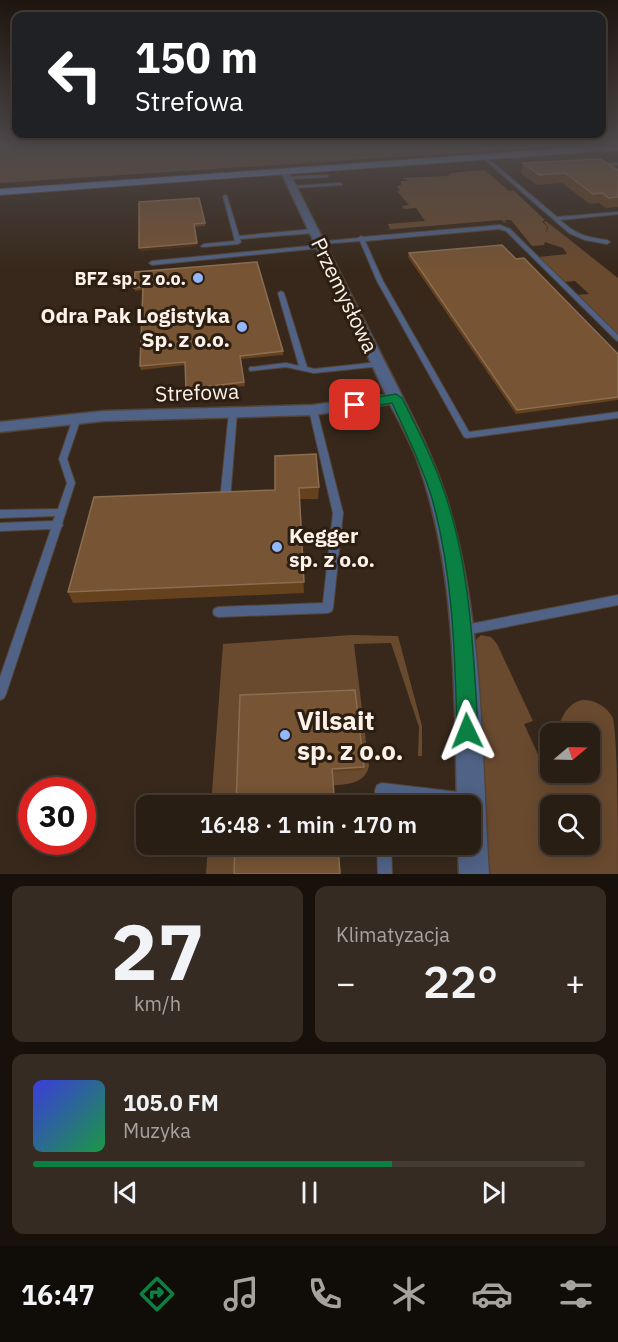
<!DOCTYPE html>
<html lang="pl">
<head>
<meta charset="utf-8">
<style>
	body { margin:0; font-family:"IBM Plex Sans",sans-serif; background:#352b22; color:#f1f3f6; height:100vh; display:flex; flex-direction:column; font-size:22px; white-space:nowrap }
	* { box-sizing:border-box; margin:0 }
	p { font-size:20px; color:#a5a2a0 }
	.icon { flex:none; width:33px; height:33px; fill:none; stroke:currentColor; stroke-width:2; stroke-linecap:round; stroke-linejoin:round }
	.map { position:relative; height:874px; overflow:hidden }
	.sheet { display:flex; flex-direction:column; gap:12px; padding:12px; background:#17100b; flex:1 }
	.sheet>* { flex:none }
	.hud { position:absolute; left:12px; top:12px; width:594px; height:126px; border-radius:12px; box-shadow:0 3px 15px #0003,0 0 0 2px #453c34; background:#202124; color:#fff; overflow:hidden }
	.needle { width:39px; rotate:71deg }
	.fabs { position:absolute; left:540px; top:723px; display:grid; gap:12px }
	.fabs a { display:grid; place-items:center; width:60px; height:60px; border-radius:12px; background:#291e14; box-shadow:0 3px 15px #0003,0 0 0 2px #453c34; font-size:30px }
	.speed { position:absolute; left:18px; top:777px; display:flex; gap:12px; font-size:30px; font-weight:700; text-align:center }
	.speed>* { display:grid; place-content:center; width:78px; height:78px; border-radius:50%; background:#291e14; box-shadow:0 3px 15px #0003,0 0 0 2px #453c34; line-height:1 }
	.speed .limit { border:9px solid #d22; background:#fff; color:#111 }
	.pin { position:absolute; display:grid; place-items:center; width:51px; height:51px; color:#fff; margin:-26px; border-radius:12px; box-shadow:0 3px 9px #0006 }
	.me { position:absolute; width:66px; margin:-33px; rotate:358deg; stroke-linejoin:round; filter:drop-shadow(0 0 4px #0008) }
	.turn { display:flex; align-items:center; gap:21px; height:126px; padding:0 24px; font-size:27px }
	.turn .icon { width:78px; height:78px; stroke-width:2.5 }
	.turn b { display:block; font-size:42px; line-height:51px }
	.big { font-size:45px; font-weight:600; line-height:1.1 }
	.sheet .card { flex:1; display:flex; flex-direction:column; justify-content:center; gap:9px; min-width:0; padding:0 21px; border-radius:12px; background:#352b22 }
	.sheet .dial { align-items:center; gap:0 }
	.dial b { font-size:78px; line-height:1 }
	.song { display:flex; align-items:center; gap:18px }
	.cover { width:72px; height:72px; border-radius:9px; background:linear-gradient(135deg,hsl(240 70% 55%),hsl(140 70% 35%)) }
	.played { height:6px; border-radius:3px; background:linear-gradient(90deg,#0b8043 65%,#453c34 65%) }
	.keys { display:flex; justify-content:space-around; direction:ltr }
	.heat { display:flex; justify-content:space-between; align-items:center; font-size:33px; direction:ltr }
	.sheet .tiles { flex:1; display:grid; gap:12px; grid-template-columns:1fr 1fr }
	.card:last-child { grid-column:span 2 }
	.trip { position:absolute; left:136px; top:795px; width:345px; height:60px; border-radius:12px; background:#291e14; box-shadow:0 3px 15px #0003,0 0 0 2px #453c34; font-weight:600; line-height:60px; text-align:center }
	.tab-bar { display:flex; height:96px; justify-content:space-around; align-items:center; background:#100c08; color:#a5a2a0 }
	.tab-bar .icon { width:42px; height:42px }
	.tab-bar .selected { color:#0b8043 }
	.tab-bar b { font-size:27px; color:#f1f3f6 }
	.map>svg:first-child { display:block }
	.green { fill:#694a2f; fill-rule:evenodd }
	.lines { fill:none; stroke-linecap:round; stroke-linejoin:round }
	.lane-casing { stroke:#534438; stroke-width:2 }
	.street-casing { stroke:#534438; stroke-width:3 }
	.secondary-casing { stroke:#534438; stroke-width:2 }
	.lane { fill:#506285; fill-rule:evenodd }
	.street { fill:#506285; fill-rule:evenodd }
	.secondary { fill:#6480b8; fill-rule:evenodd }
	.wall { fill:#65411e }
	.shaded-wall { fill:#4c2f14 }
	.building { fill:#765434; stroke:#8b6d51; stroke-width:1.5 }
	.route { fill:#0b8043; stroke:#07532c; stroke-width:1.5 }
	.poi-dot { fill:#93b7fd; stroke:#2d1e12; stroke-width:2 }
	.labels { text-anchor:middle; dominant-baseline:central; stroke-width:6; stroke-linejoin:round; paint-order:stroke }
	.far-poi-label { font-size:18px; font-weight:bold; fill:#fdf2ea; stroke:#2d1e12; text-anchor:end }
	.street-label { font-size:21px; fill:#fdf2ea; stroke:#2d1e12 }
	.poi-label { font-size:21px; font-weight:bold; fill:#fdf2ea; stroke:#2d1e12; text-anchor:end }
	.near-poi-label { font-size:26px; font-weight:bold; fill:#fdf2ea; stroke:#2d1e12; text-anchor:start }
</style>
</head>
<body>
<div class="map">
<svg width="618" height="874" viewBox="0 0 618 874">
	<rect width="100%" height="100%" fill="#37281b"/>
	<g class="green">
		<polygon points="0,146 563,146 0,183"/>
		<polygon points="485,170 509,191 513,190 545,220 542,222 547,226 546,234 548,227 544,222 546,221 618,278 618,335 577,295 589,294 575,281 564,282 538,257 567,254 563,248 545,242 544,245 532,246 511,220 505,220 506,223 501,220 383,230 390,229 388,224 425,221 416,208 404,209 402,206 409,205 397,191 400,191 397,186 401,185 401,181 408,181 402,178 448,176 451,173"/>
		<path d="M351 635 398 636 422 726V756H418L419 727 391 643 354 644 369 766C364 787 342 784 324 786V805L211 806 223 644Z"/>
		<path d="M481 635 491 637 497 644 533 721 524 724 548 776 559 773 590 772V734L561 733C558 728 559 722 563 716 567 708 574 701 583 700 595 699 608 708 613 718 618 745 618 840 618 874H487L472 644ZM550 806H590V844H550Z"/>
		<polygon points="208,845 326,845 328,874 206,874"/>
	</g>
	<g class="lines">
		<defs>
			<g id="lane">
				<path d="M483 156H485L557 217 618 212V214L560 220C577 235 585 237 607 240L610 242 607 244 585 240 569 233 483 158Z"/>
				<polygon points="618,163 618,165 597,166 595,165 597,164"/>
				<polygon points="326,175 328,175 328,177 288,179 286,178 288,177"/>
				<polygon points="340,183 342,184 342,185 293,188 291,187 293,186"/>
				<polygon points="225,195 227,196 239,236 314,229 317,231 314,233 240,239 241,242 238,244 202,247 201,246 204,244 235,241 223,196"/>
				<polygon points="500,225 510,229 618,335 618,341 616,340 506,231 499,229 365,241 383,281 469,432 618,412 618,418 467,438 464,437 377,281 360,241 321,244 324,246 321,248 152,265 149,263 152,261 319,245 316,243 317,242 358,238 361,236 363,237"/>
				<polygon points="281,291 284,293 307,367 314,369 379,362 383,364 382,366 314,373 286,367 250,371 249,369 250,367 253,367 286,363 299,366 278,293"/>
				<polygon points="313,407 317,410 343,513 333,608 332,611 328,613 218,617 214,615 213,612 214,609 218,607 323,603 333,513 309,410"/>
				<polygon points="233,409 237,412 230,500 228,502 222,502 220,500 229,412"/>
				<polygon points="77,415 81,418 67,459 75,483 62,524 63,525 61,528 6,694 4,698 0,700 0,677 51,529 0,531 0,523 53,521 55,516 0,518 0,510 58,509 67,483 59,459 73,418"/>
				<polygon points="618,595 618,605 465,635 461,634 459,630 461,626 465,625"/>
				<polygon points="382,783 467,793 472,795 474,800 470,806 456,806 389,798 389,806 375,806 375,790 377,785"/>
				<polygon points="377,844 391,844 392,874 378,874"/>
			</g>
			<path id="street" d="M285 169 289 172C321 235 353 299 385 362 407 406 431 450 446 497 484 617 481 750 489 874H459L458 844H471V806H457C454 690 457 567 416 457 409 439 399 421 390 404L313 415 104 421 0 432V422L104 411 313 405 386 395 281 172Z"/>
			<polygon id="secondary" points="596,146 618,146 618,150 0,195 0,189"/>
		</defs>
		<use href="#lane" class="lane-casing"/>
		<use href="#street" class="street-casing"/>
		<use href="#secondary" class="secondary-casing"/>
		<use href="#lane" class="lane"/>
		<use href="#street" class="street"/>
		<use href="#secondary" class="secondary"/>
	</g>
	<g class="wall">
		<polygon points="523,163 618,170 618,207 606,208 599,203 590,204 562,183 537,185 521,173"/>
		<polygon points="139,202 205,223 205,226 194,227 197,246 140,251"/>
		<polygon points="409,253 516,259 618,354 618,400 516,414 408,257"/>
		<polygon points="135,272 283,351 283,355 241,359 245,386 187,392 185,365 141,370 140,366 142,290 135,291 134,288"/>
		<polygon points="319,487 318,499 299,499 304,593 73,603 68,592 275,490"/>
		<polygon points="240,695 364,767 363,770 333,772"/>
	</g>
	<polygon class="shaded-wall" points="197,243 197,246 140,251 139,248"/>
	<g class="building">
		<polygon points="600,159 618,170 618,197 609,198 602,193 593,194 565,173 539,175 523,163"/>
		<polygon points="199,198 205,223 194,224 197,243 139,248 139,202"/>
		<polygon points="502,245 516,259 524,258 618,354 618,397 517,410 409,253"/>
		<polygon points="257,262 283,351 240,356 244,382 186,389 185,362 140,366 143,287 134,288 135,272"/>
		<polygon points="316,454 319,487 299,488 304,582 68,592 94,497 275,490 275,456"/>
		<polygon points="355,690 364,767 332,769 335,806 236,806 240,695"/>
		<polygon points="235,844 338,844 340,874 234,874"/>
	</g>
	<linearGradient id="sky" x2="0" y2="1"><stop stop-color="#1e160f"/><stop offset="0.54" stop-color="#4d484a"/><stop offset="1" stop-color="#4d484a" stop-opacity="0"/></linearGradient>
	<rect width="618" height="268" fill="url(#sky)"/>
	<path class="route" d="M396 394 402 398C418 430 434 461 445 494 470 566 474 656 478 731L475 738 467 741 460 738 457 731C455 653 453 571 431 495 421 463 406 433 392 403L355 409 349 405 355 401Z"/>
	<g class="poi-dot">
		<circle cx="198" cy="278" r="6"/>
		<circle cx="242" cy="327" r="6"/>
		<circle cx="277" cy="547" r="6"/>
		<circle cx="285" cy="735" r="6"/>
	</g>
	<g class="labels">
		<g class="far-poi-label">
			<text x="186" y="278">BFZ sp. z o.o.</text>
		</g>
		<g class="street-label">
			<text transform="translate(345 295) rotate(64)">Przemysłowa</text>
			<text transform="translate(197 392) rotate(-2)">Strefowa</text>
		</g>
		<g class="poi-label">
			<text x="230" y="315">Odra Pak Logistyka<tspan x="230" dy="24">Sp. z o.o.</tspan></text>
			<text x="289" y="535" text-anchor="start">Kegger<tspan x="289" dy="24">sp. z o.o.</tspan></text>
		</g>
		<g class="near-poi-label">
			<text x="297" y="720">Vilsait<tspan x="297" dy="30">sp. z o.o.</tspan></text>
		</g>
	</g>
</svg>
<div class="fabs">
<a><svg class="needle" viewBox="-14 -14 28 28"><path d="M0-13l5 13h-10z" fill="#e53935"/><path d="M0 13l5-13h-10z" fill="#a5a2a0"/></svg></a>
<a><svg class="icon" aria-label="search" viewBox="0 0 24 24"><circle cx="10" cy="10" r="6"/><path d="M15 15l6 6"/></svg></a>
</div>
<div class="speed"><div class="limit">30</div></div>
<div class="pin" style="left:355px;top:405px;background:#d93025"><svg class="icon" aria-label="arrive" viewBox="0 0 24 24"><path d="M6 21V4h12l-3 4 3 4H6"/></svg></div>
<svg class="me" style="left:467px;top:731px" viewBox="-20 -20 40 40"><path d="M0-17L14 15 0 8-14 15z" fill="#0b8043" stroke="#fff" stroke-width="4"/></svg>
<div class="trip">16:48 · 1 min · 170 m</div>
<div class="hud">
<div class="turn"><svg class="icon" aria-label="left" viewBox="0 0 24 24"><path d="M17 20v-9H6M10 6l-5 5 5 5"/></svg><div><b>150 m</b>Strefowa</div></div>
</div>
</div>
<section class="sheet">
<div class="tiles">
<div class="card dial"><b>27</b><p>km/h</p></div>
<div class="card"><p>Klimatyzacja</p>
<div class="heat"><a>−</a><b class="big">22°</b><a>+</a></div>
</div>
<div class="card">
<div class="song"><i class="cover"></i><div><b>105.0 FM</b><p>Muzyka</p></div></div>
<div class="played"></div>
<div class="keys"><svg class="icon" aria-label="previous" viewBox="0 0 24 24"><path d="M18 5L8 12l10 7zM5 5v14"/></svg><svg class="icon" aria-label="pause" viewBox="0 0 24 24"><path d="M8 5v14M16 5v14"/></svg><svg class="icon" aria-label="next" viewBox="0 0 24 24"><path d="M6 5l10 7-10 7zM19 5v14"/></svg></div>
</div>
</div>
</section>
<nav class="tab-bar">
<b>16:47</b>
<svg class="icon selected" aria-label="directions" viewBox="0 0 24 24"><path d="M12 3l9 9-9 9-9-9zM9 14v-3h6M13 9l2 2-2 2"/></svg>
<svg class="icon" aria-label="music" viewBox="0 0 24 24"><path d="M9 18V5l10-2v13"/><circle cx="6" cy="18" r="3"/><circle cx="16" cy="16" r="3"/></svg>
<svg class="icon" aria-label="phone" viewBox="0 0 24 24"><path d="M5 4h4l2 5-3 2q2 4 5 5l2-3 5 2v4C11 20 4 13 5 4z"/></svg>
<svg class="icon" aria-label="climate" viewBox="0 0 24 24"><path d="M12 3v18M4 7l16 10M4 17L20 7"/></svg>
<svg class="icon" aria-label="car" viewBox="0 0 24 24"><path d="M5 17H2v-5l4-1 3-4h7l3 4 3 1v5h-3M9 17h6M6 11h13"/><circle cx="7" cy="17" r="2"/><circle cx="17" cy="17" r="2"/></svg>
<svg class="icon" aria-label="filters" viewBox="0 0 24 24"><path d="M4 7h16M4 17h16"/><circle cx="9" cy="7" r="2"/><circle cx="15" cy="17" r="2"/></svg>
</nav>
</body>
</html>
